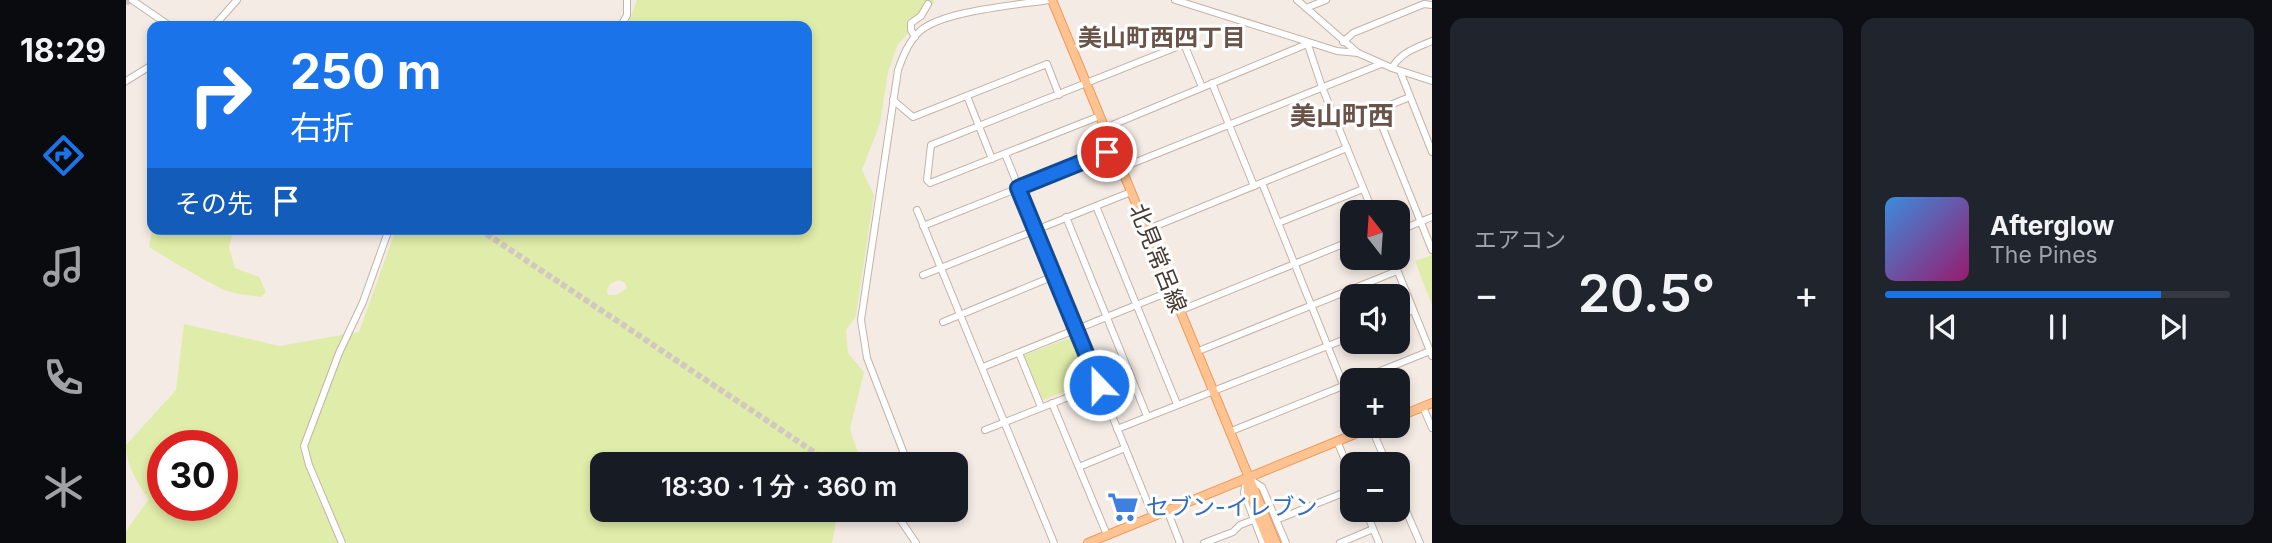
<!DOCTYPE html>
<html lang="ja">
<head>
<meta charset="utf-8">
<style>
	body { margin:0; font-family:Inter,"Noto Sans JP",sans-serif; background:#20242c; color:#f1f3f6; height:100vh; display:flex; flex-direction:column; font-size:26px; white-space:nowrap }
	* { box-sizing:border-box; margin:0 }
	p { font-size:23px; color:#9ea1a6 }
	.icon { flex:none; width:38px; height:38px; fill:none; stroke:currentColor; stroke-width:2; stroke-linecap:round; stroke-linejoin:round }
	.map { position:relative; flex:1; overflow:hidden }
	.panel { display:flex; flex-direction:column; gap:18px; padding:18px; background:#0d0f14; width:840px }
	.panel>* { flex:none }
	.hud { position:absolute; left:21px; top:21px; width:665px; height:214px; border-radius:14px; box-shadow:0 4px 10px #0003; background:#1a73e8; color:#fff; overflow:hidden }
	.needle { width:46px; rotate:343deg }
	.tools { position:absolute; left:1214px; top:200px; display:grid; gap:14px }
	.tools a { display:grid; place-items:center; width:70px; height:70px; border-radius:14px; background:#171b24; box-shadow:0 4px 10px #0003; font-size:35px }
	.speed { position:absolute; left:21px; top:430px; display:flex; gap:14px; font-size:35px; font-weight:700; text-align:center }
	.speed>* { display:grid; place-content:center; width:91px; height:91px; border-radius:50%; background:#171b24; box-shadow:0 4px 10px #0003; line-height:1 }
	.speed .limit { border:10px solid #d22; background:#fff; color:#111 }
	.pin { position:absolute; display:grid; place-items:center; width:60px; height:60px; color:#fff; margin:-30px; border:4px solid #fff; border-radius:50%; box-shadow:0 2px 7px #0007 }
	.me { position:absolute; width:77px; margin:-38px; rotate:338deg; stroke-linejoin:round; filter:drop-shadow(0 0 5px #0008) }
	.turn { display:flex; align-items:center; gap:24px; height:147px; padding:0 28px; font-size:32px }
	.turn .icon { width:91px; height:91px; stroke-width:2.5 }
	.turn b { display:block; font-size:49px; line-height:60px }
	.then { display:flex; align-items:center; height:66px; padding:0 28px; background:#0003; gap:14px; font-size:26px }
	.big { font-size:52px; font-weight:600; line-height:1.1 }
	.panel .widget { flex:1; display:flex; flex-direction:column; justify-content:center; gap:10px; min-width:0; padding:0 24px; border-radius:14px; background:#20242c }
	.song { display:flex; align-items:center; gap:21px }
	.cover { width:84px; height:84px; border-radius:10px; background:linear-gradient(135deg,hsl(210 70% 55%),hsl(320 70% 35%)) }
	.played { height:7px; border-radius:4px; background:linear-gradient(90deg,#1a73e8 80%,#363941 80%) }
	.keys { display:flex; justify-content:space-around; direction:ltr }
	.heat { display:flex; justify-content:space-between; align-items:center; font-size:38px; direction:ltr }
	.panel .tiles { flex:1; display:grid; gap:18px; grid-template-columns:repeat(2,1fr) }
	.trip { position:absolute; left:464px; top:452px; width:378px; height:70px; border-radius:14px; background:#171b24; box-shadow:0 4px 10px #0003; font-weight:600; line-height:70px; text-align:center }
	main { display:flex; flex:1; min-height:0 }
	.dock { display:flex; flex-direction:column; width:126px; justify-content:space-around; align-items:center; background:#090b0e; color:#9ea1a6 }
	.dock .icon { width:49px; height:49px }
	.dock .current { color:#1a73e8 }
	.dock b { font-size:32px; color:#f1f3f6 }
	.map>svg:first-child { display:block }
	.green { fill:#e0eca9; fill-rule:evenodd }
	.lines { fill:none; stroke-linecap:round; stroke-linejoin:round }
	.minor-tunnel { stroke:#d1c8c1; stroke-width:6; stroke-dasharray:6 3; stroke-linecap:butt }
	.minor-casing { stroke:#c3b3a9; stroke-width:8 }
	.major-casing { stroke:#ef9957; stroke-width:10 }
	.minor { stroke:#fff; stroke-width:6 }
	.major { stroke:#ffc392; stroke-width:8 }
	.route-casing { stroke:#114b97; stroke-width:18 }
	.route { stroke:#1a73e8; stroke-width:12 }
	.labels { text-anchor:middle; dominant-baseline:central; stroke-width:6; stroke-linejoin:round; paint-order:stroke }
	.street-label { font-size:23px; fill:#473a33; stroke:#fff }
	.shop-label { font-size:23px; fill:#366cbe; stroke:#fff; text-anchor:start }
	.neighbourhood-label { font-size:24px; font-weight:bold; fill:#6a544a; stroke:#fff }
	.quarter-label { font-size:26px; font-weight:bold; fill:#6a544a; stroke:#fff }
</style>
</head>
<body>
<main>
<nav class="dock">
<b>18:29</b>
<svg class="icon current" aria-label="directions" viewBox="0 0 24 24"><path d="M12 3l9 9-9 9-9-9zM9 14v-3h6M13 9l2 2-2 2"/></svg>
<svg class="icon" aria-label="music" viewBox="0 0 24 24"><path d="M9 18V5l10-2v13"/><circle cx="6" cy="18" r="3"/><circle cx="16" cy="16" r="3"/></svg>
<svg class="icon" aria-label="phone" viewBox="0 0 24 24"><path d="M5 4h4l2 5-3 2q2 4 5 5l2-3 5 2v4C11 20 4 13 5 4z"/></svg>
<svg class="icon" aria-label="climate" viewBox="0 0 24 24"><path d="M12 3v18M4 7l16 10M4 17L20 7"/></svg>
</nav>
<div class="map">
<svg width="1306" height="543" viewBox="0 0 1306 543">
	<rect width="100%" height="100%" fill="#f4ebe4"/>
	<g class="green">
		<path d="M511 0H808V3L782 20V33L771 46 762 72 754 123 736 170 748 195 730 316 720 330 722 353 738 372 724 429 734 460 763 463 476 464V509H728L726 517 722 521 715 514 711 516 706 543H219L215 536 210 543H0V531L23 499C12 484 0 465 0 445L50 390 58 324 154 346 233 332 270 229H681V26H501ZM493 280 499 283 501 288 490 295H482L481 290 484 284ZM37 446H96V506H37Z"/>
		<path d="M26 229H108L103 247 109 268 133 277 140 292 135 297C123 295 107 294 96 289 71 276 47 262 23 247Z"/>
		<polygon points="1306,255 1306,305 1289,261"/>
		<polygon points="946,337 964,382 917,400 898,355"/>
	</g>
	<g class="lines">
		<g class="minor-tunnel">
			<polyline points="0,4 3,0"/>
			<polyline points="353,229 706,464"/>
		</g>
		<defs>
			<g id="minor">
				<polyline points="6,0 44,26"/>
				<polyline points="1049,0 1211,51 1232,53"/>
				<polyline points="1171,0 1232,53 1266,68 1306,81"/>
				<polyline points="1180,8 1200,0"/>
				<polyline points="88,26 111,0"/>
				<polyline points="495,26 501,15 501,0"/>
				<polyline points="789,37 785,30 785,23 795,16 802,4"/>
				<polyline points="1181,42 1196,87 1247,212"/>
				<polyline points="1217,42 1227,33 1298,4 1306,5"/>
				<path d="M1266 68C1275 52 1290 48 1306 41"/>
				<polyline points="1274,71 1306,152"/>
				<polyline points="0,81 26,65"/>
				<polyline points="1086,83 1128,186"/>
				<polyline points="841,96 866,159"/>
				<polyline points="767,100 787,117 921,64 933,95"/>
				<polyline points="1250,111 1306,250"/>
				<polyline points="974,116 804,183 801,180 805,145 1058,44 1076,87"/>
				<polyline points="1212,126 1284,97"/>
				<polyline points="979,128 1181,44"/>
				<polyline points="879,154 1027,516"/>
				<polyline points="995,168 1255,64"/>
				<polyline points="1136,183 1227,409"/>
				<polyline points="970,206 1051,404"/>
				<polyline points="791,210 928,543"/>
				<polyline points="940,217 1021,416"/>
				<polyline points="1152,223 1237,189"/>
				<polyline points="797,226 988,150"/>
				<polyline points="1020,230 1221,148"/>
				<polyline points="1272,231 1306,217"/>
				<polyline points="1266,257 1306,356"/>
				<polyline points="797,275 1005,192"/>
				<polyline points="1053,311 1227,240"/>
				<polyline points="1272,316 1287,310"/>
				<polyline points="817,322 928,276"/>
				<polyline points="1070,352 1271,271"/>
				<polyline points="893,353 915,407"/>
				<polyline points="857,367 1045,291"/>
				<polyline points="1232,380 1304,351"/>
				<polyline points="926,403 981,535"/>
				<polyline points="1297,407 1306,428"/>
				<polyline points="1245,427 1261,464"/>
				<polyline points="991,429 1227,336"/>
				<polyline points="859,430 973,385"/>
				<polyline points="1103,432 1227,382"/>
				<polyline points="1211,441 1227,479"/>
				<path d="M782 464 741 358 735 320 772 70C777 56 782 43 793 32 814 11 891 5 923 0"/>
				<polyline points="953,467 999,448"/>
				<polyline points="1123,479 1136,487 1160,543"/>
				<polyline points="1119,486 1118,493 1137,543"/>
				<polyline points="1272,492 1294,543"/>
				<polyline points="767,509 790,543"/>
				<polyline points="1239,509 1253,543"/>
				<polyline points="1041,510 1054,543"/>
				<polyline points="1150,520 1227,489"/>
				<polyline points="216,543 183,465 178,446 213,353 237,302 263,229"/>
				<polyline points="1078,543 1107,532 1114,525 1127,520"/>
				<polyline points="1214,543 1247,529"/>
			</g>
			<g id="major">
				<polyline points="926,0 1150,543"/>
				<polyline points="1272,417 1306,403"/>
				<polyline points="1121,480 1122,492 1143,543"/>
				<polyline points="962,543 1251,425"/>
			</g>
		</defs>
		<use href="#minor" class="minor-casing"/>
		<use href="#major" class="major-casing"/>
		<use href="#minor" class="minor"/>
		<use href="#major" class="major"/>
	</g>
	<g class="lines">
		<defs>
			<polyline id="route" points="973,385 892,188 981,152"/>
		</defs>
		<use href="#route" class="route-casing"/>
		<use href="#route" class="route"/>
	</g>
	<defs>
		<symbol id="supermarket-bare" viewBox="-9 -9 18 18"><path d="M-6-5.5h2.5l.6 2H6L4.5 2H-2.5L-4.4-4H-6ZM-1.5 3.2a1.3 1.3 0 1 0 .1 0ZM3 3.2a1.3 1.3 0 1 0 .1 0Z" fill="#3f7fe0" stroke="#fff" stroke-width="2.5" paint-order="stroke"/></symbol>
	</defs>
	<g fill-rule="evenodd">
		<use href="#supermarket-bare" x="975" y="485" width="44" height="44"/>
	</g>
	<g class="labels">
		<g class="street-label">
			<text transform="translate(1032 258) rotate(68)">北見常呂線</text>
		</g>
		<g class="shop-label">
			<text x="1020" y="507">セブン-イレブン</text>
		</g>
		<g class="neighbourhood-label">
			<text x="1036" y="37">美山町西四丁目</text>
		</g>
		<g class="quarter-label">
			<text x="1216" y="115">美山町西</text>
		</g>
	</g>
</svg>
<div class="tools">
<a><svg class="needle" viewBox="-14 -14 28 28"><path d="M0-13l5 13h-10z" fill="#e53935"/><path d="M0 13l5-13h-10z" fill="#9ea1a6"/></svg></a>
<a><svg class="icon" aria-label="sound" viewBox="0 0 24 24"><path d="M4 9h4l5-4v14l-5-4H4zM17 9q2 3 0 6"/></svg></a>
<a>+</a>
<a>−</a>
</div>
<div class="speed"><div class="limit">30</div></div>
<div class="pin" style="left:981px;top:152px;background:#d93025"><svg class="icon" aria-label="arrive" viewBox="0 0 24 24"><path d="M6 21V4h12l-3 4 3 4H6"/></svg></div>
<svg class="me" style="left:973px;top:385px" viewBox="-20 -20 40 40"><circle r="17" fill="#1a73e8" stroke="#fff" stroke-width="3"/><path d="M0-11L8 9 0 5-8 9z" fill="#fff"/></svg>
<div class="trip">18:30 · 1 分 · 360 m</div>
<div class="hud">
<div class="turn"><svg class="icon" aria-label="right" viewBox="0 0 24 24"><path d="M7 20v-9h11M14 6l5 5-5 5"/></svg><div><b>250 m</b>右折</div></div>
<div class="then">その先<svg class="icon" aria-label="arrive" viewBox="0 0 24 24"><path d="M6 21V4h12l-3 4 3 4H6"/></svg></div>
</div>
</div>
<section class="panel">
<div class="tiles">
<div class="widget"><p>エアコン</p>
<div class="heat"><a>−</a><b class="big">20.5°</b><a>+</a></div>
</div>
<div class="widget">
<div class="song"><i class="cover"></i><div><b>Afterglow</b><p>The Pines</p></div></div>
<div class="played"></div>
<div class="keys"><svg class="icon" aria-label="previous" viewBox="0 0 24 24"><path d="M18 5L8 12l10 7zM5 5v14"/></svg><svg class="icon" aria-label="pause" viewBox="0 0 24 24"><path d="M8 5v14M16 5v14"/></svg><svg class="icon" aria-label="next" viewBox="0 0 24 24"><path d="M6 5l10 7-10 7zM19 5v14"/></svg></div>
</div>
</div>
</section>
</main>
</body>
</html>
